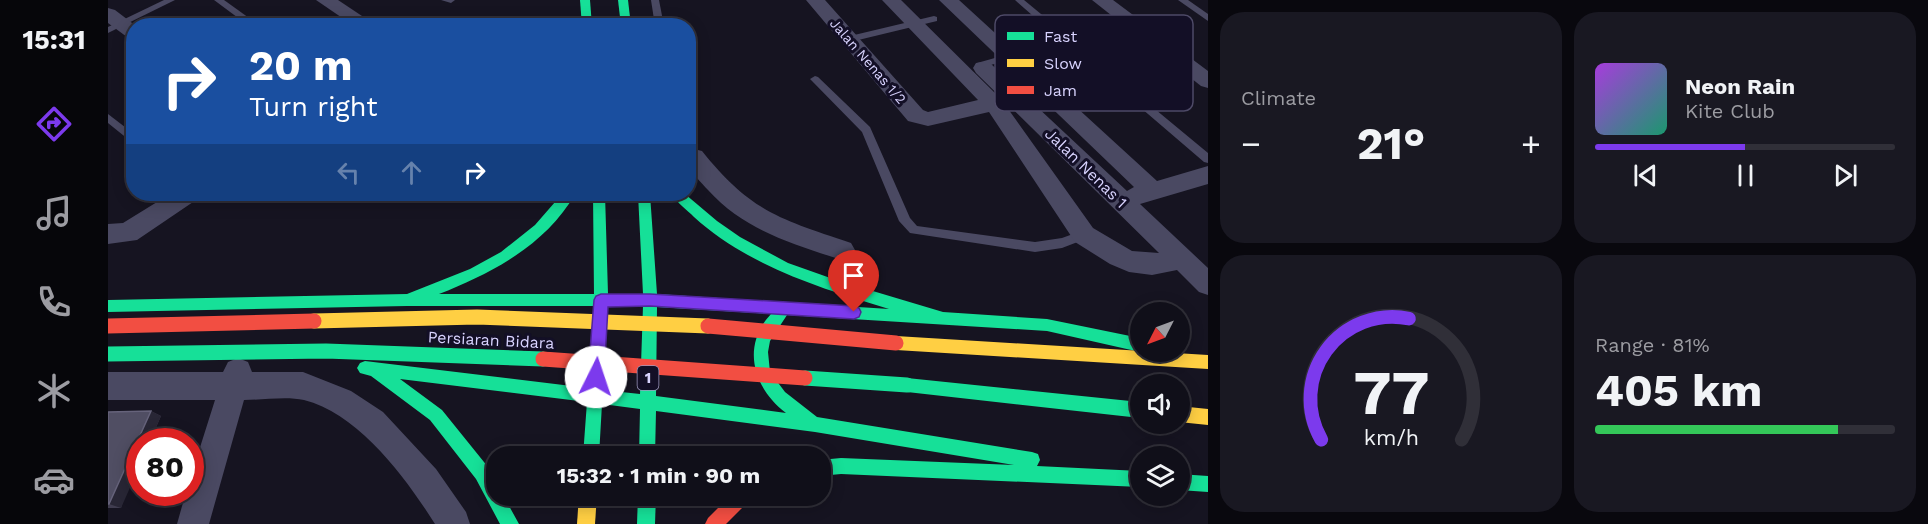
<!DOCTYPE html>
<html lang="en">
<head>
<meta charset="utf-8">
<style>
	body { margin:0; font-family:"Work Sans",sans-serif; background:#191822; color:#f1f3f6; height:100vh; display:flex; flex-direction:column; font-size:22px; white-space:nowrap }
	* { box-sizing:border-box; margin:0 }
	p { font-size:20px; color:#9c9ca2 }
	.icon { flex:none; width:33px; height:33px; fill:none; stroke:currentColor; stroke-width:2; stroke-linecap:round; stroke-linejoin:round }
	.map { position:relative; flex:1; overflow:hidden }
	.panel { display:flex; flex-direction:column; gap:12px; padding:12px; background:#09080e; width:720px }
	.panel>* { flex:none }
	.hud { position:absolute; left:18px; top:18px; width:570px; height:183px; border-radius:24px; box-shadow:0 3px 15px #0003,0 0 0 2px #302f38; background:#1a4fa0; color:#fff; overflow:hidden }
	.needle { width:39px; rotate:228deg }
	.tools { position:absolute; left:1022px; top:302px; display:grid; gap:12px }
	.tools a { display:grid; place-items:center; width:60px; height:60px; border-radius:50%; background:#100f19; box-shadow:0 3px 15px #0003,0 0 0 2px #302f38; font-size:30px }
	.speed { position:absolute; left:18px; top:428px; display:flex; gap:12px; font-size:30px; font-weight:700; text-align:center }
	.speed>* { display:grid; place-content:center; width:78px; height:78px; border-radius:50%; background:#100f19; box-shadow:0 3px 15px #0003,0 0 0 2px #302f38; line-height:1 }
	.speed .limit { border:9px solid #d22; background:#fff; color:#111 }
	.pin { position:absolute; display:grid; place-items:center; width:51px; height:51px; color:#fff; margin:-62px -26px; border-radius:50% 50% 50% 0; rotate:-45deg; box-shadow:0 0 6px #0007 }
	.pin .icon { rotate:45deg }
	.me { position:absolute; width:66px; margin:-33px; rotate:4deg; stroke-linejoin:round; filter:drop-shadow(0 0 4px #0008) }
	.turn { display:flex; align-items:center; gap:21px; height:126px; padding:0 24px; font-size:27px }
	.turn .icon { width:78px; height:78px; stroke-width:2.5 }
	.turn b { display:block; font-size:42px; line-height:51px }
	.lanes { display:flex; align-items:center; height:57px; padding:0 24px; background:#0003; justify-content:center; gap:30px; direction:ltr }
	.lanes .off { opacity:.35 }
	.big { font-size:45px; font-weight:700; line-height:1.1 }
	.panel .widget { flex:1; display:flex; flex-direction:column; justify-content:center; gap:9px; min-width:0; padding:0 21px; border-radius:24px; background:#191822 }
	.panel .dial { align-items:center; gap:0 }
	.dial svg { height:156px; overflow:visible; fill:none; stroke:#302f38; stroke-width:7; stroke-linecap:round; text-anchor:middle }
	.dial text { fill:#f1f3f6; stroke:none }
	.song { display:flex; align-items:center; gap:18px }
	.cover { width:72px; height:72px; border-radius:9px; background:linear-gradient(135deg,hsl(280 70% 55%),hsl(160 70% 35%)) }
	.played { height:6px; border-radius:3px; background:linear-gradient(90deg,#7c3aed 50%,#302f38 50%) }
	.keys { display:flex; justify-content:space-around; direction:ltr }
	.heat { display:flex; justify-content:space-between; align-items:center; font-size:33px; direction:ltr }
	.charge { height:9px; border-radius:4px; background:linear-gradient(90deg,#34c759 81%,#302f38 0) }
	.panel .tiles { flex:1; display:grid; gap:12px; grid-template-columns:repeat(2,1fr) }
	.trip { position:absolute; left:378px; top:446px; width:345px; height:60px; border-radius:24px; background:#100f19; box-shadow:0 3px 15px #0003,0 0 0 2px #302f38; font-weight:700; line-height:60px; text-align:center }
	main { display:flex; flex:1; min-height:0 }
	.dock { display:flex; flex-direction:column; width:108px; justify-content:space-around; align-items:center; background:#06060a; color:#9c9ca2 }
	.dock .icon { width:42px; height:42px }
	.dock .selected { color:#7c3aed }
	.dock b { font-size:27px; color:#f1f3f6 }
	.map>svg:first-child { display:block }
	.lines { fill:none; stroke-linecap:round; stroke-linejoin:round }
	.lane { fill:#4a4962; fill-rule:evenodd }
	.street { fill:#4a4962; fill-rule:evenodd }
	.fast { fill:#16e098; fill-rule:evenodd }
	.slow { fill:#ffcf43; fill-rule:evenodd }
	.jam { fill:#f24e42; fill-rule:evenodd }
	.fast-bridge { stroke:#16e098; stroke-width:15 }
	.slow-bridge { stroke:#ffcf43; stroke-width:15 }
	.jam-bridge { stroke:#f24e42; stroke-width:15 }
	.wall { fill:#403d50 }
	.shaded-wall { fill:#282635 }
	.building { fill:#504e63; stroke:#66637b; stroke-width:1.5 }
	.route { fill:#7c3aed; stroke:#51269a; stroke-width:1.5 }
	.labels { text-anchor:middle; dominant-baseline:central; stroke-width:6; stroke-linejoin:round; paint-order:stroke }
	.far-street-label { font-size:14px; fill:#d9d4ff; stroke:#130f26 }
	.shield { fill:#130f26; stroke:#9e99be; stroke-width:1.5 }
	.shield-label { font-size:15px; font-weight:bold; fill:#d9d4ff }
	.street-label { font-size:16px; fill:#d9d4ff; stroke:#130f26 }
	.key { fill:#130f26; stroke:#4e4a67; stroke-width:1.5 }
	.key-label { font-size:16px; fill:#d9d4ff }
</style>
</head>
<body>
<main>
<nav class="dock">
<b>15:31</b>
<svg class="icon selected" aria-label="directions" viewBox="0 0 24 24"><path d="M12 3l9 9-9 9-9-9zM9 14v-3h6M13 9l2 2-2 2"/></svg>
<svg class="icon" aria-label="music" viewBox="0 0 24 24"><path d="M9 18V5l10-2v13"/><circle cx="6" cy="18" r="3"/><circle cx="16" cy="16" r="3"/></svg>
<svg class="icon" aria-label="phone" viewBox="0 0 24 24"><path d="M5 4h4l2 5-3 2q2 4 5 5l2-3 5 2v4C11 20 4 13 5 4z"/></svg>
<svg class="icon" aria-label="climate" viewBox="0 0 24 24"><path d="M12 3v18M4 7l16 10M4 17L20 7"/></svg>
<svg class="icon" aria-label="car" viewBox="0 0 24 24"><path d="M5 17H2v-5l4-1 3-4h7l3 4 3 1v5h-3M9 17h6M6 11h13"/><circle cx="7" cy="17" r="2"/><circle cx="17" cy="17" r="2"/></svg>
</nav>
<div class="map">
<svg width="1100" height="524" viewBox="0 0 1100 524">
	<rect width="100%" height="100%" fill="#161421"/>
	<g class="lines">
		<g class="lane">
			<polygon points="56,0 67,0 0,33 0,27"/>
			<polygon points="106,0 116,0 152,26 141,26"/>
			<polygon points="333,0 347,0 343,3"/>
			<polygon points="543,0 551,0 556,26 547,26"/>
			<polygon points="907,0 916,0 973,47 1037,30 1040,31 1040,35 978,52 1100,153 1100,163 1096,162 970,54 911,70 908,69 908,65 964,50"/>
			<polygon points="1070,0 1080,0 1100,14 1100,21"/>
			<polygon points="826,16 829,17 829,21 742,42 737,39 742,36"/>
			<polygon points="901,54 906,57 904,59 872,68 867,65 869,63"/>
			<polygon points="707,76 710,77 762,127 802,218 809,226 927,242 954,238 976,230 980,232 982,235 980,238 954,248 927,252 802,233 791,221 754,132 704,81 702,79"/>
			<polygon points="0,114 26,134 26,144 0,123"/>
		</g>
		<g class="street">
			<polygon points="208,0 230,0 269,26 246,26"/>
			<polygon points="698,0 717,0 815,110 820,112 870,100 774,0 793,0 893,99 985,228 1024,251 1051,253 868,73 865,68 868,63 875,62 882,63 1019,191 1026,187 831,0 851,0 1049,181 1100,166 1100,184 1032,204 1100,268 1100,295 1091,292 1069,270 1044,275 1021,272 1002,264 967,242 881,112 820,126 800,121"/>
			<polygon points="984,0 1005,0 1100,71 1100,88 1093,86"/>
			<polygon points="0,8 7,10 28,26 26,26 26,39 19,37 0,23"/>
			<path d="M586 149 594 151C643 212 672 219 743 243L747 250 743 257 734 260C684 244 636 230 600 190 587 176 580 170 580 150Z"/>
			<polygon points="62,194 92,194 88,200 29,240 0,244 0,224 15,223"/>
			<path d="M130 358 140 362 144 372H195L243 391 275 412 328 469 358 512 362 524H327C298 478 251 414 196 400 178 396 155 400 136 400L101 524H69L78 492H82V479L107 400H0V372H115L120 362Z"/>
		</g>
		<g class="fast">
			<polygon points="472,0 482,0 484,26 474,26"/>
			<polygon points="510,0 520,0 523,26 513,26"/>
			<path d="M454 194H467C438 245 384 273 331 294H486L485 194H497L500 294H535L530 194H542L549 294 781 309C712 288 640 266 586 217 579 210 569 203 564 194H577L609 221 632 237 680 263 728 280 835 312 939 319 1032 338V351H1034L1032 352 939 331 679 315 662 341 660 352 662 372 677 392 709 417 924 452 930 454 932 460 929 466 1032 471V487L733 474 712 476V460L733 458 906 465 707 432 548 411 547 456H531L532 409 494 404 491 456H475L479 402 292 379 334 410 380 467 388 483V495H395L411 524H392L368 479 322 420 263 376 252 373 249 368 252 363 257 361 480 388 486 306H299L0 312V300L299 294 362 269 393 252 427 225ZM500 306H535L532 394 495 390ZM549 307 663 314C633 346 645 388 678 413L548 396Z"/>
			<polygon points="799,378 1032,402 1032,418 799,392 794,390 791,385 794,380"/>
			<polygon points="1071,474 1100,476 1100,492 1071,490"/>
			<polygon points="530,495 548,495 547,524 529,524"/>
		</g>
		<g class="slow">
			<polygon points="788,336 1100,355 1100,369 788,350 783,348 781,343 783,338"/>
			<polygon points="1071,406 1100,409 1100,425 1071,422"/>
			<polygon points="471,495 489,495 487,524 469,524"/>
		</g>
		<polygon class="jam" points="623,495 644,495 641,501 618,524 597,524 600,518"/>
		<g class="fast-bridge">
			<polyline points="0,354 218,351 435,359"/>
			<polyline points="697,378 799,385"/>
		</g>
		<polyline class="slow-bridge" points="206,321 369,317 600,326"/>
		<g class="jam-bridge">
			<polyline points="0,326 206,321"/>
			<polyline points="600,326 788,343"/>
			<polyline points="435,359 697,378"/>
		</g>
	</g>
	<polygon class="wall" points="43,411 53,416 42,441 32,441 13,508 0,508 0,412"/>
	<polygon class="shaded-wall" points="43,411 53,416 42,441 32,441 32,465 13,508 1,504"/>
	<polygon class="building" points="43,411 1,504 0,504 0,412"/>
	<polygon class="route" points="493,294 542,294 746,306 751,308 753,312 751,317 746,319 542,306 500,307 496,377 494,382 488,384 483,382 480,377 486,300 488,296"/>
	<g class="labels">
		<g class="far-street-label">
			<text transform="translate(760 61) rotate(49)">Jalan Nenas 1/2</text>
		</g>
		<rect class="shield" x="529.5" y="366" width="21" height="24" rx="4.5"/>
		<g class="shield-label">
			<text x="540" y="378">1</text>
		</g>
		<g class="street-label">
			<text transform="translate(978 168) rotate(44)">Jalan Nenas 1</text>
			<text transform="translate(383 340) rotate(3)">Persiaran Bidara</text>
		</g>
	</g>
	<rect x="887" y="15" width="198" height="96" rx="9" class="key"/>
	<rect x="899" y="32" width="27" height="8" fill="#16e098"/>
	<rect x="899" y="59" width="27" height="8" fill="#ffcf43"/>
	<rect x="899" y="86" width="27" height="8" fill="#f24e42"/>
	<g class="key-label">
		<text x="936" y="42">Fast</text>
		<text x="936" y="69">Slow</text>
		<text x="936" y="96">Jam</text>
	</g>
</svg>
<div class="tools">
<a><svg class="needle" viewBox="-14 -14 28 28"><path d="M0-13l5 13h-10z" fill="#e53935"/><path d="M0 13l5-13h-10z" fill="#9c9ca2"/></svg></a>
<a><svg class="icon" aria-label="sound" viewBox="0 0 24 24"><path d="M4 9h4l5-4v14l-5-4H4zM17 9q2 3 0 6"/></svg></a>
<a><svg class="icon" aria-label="layers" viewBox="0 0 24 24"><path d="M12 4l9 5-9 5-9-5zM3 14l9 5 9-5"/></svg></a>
</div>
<div class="speed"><div class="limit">80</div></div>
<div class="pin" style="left:746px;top:312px;background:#d93025"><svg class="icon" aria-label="arrive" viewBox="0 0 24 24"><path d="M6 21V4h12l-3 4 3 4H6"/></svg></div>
<svg class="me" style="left:488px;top:377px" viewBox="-20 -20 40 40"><circle r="19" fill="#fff"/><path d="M0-13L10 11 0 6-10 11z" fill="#7c3aed"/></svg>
<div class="trip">15:32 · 1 min · 90 m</div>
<div class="hud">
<div class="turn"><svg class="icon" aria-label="right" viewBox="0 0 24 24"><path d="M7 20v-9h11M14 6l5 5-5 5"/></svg><div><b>20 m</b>Turn right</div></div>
<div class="lanes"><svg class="icon off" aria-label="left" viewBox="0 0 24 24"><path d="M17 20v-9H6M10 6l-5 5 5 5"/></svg><svg class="icon off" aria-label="ahead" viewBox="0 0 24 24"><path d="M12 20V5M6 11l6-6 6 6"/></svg><svg class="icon" aria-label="right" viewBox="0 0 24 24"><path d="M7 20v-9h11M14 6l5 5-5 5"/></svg></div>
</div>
</div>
<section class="panel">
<div class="tiles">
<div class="widget"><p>Climate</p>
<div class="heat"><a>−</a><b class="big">21°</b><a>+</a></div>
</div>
<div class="widget">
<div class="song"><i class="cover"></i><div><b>Neon Rain</b><p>Kite Club</p></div></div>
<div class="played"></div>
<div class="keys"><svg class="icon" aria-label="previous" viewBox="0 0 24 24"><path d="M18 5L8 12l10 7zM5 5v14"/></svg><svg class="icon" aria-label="pause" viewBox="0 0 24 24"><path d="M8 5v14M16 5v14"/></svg><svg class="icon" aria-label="next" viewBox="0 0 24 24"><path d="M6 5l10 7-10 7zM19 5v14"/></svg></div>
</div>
<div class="widget dial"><svg viewBox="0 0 100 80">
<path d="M14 69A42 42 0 1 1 86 69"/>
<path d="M14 69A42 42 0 0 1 59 7" stroke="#7c3aed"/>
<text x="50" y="56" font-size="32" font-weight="700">77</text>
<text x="50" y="72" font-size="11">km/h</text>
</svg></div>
<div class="widget"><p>Range · 81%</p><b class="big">405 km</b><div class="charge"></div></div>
</div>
</section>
</main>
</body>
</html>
